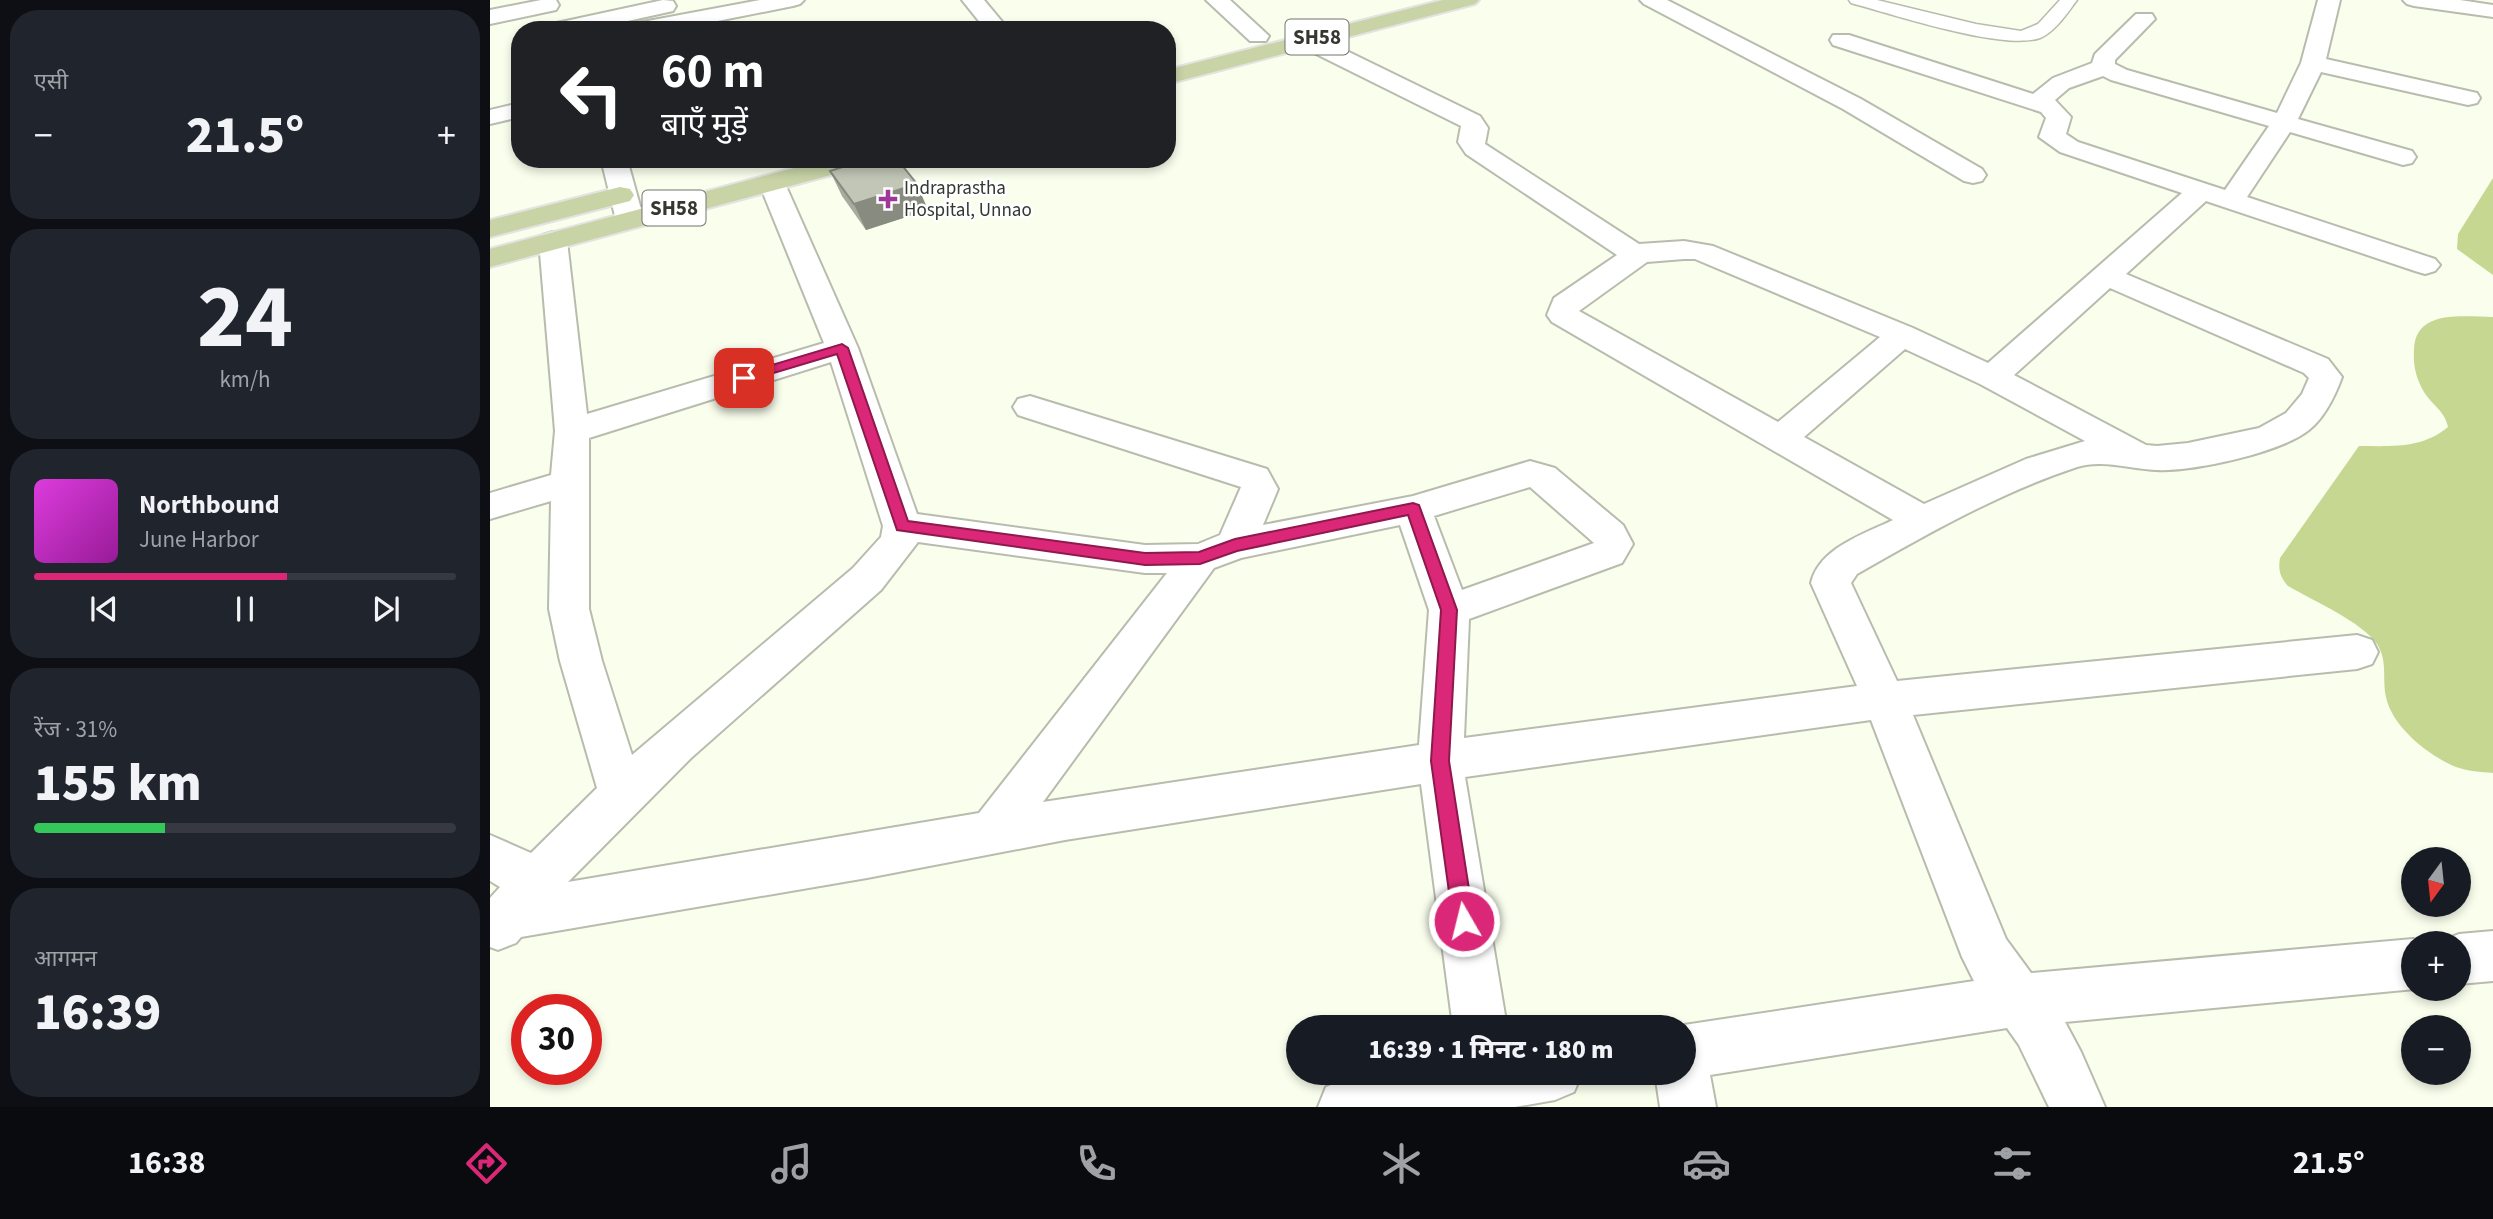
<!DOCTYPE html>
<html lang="hi">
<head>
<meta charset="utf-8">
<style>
	body { margin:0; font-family:"Source Sans 3","Noto Sans Devanagari",sans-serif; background:#20242c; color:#f1f3f6; height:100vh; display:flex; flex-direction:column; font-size:26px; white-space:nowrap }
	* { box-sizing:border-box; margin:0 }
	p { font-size:23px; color:#9ea1a6 }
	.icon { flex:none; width:38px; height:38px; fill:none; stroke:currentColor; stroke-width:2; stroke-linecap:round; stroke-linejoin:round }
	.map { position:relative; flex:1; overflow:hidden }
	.side { display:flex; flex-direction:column; gap:10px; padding:10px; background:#0d0f14; width:490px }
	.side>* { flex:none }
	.hud { position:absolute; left:21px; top:21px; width:665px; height:147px; border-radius:28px; box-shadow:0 4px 10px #0003; background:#202124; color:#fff; overflow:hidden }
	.needle { width:46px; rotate:195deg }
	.buttons { position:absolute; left:1911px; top:847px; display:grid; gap:14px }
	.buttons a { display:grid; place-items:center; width:70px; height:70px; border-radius:50%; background:#171b24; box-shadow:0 4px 10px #0003; font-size:35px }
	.speed { position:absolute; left:21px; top:994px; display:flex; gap:14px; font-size:35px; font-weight:700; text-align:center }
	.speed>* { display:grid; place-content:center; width:91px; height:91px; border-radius:50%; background:#171b24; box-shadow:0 4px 10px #0003; line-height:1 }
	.speed .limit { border:10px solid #d22; background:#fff; color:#111 }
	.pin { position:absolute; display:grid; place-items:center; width:60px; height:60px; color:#fff; margin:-30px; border-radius:14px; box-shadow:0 4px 10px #0006 }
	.me { position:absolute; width:77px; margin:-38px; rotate:352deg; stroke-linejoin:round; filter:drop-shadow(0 0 5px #0008) }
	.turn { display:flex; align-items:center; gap:24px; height:147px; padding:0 35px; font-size:32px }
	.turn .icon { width:91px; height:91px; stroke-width:2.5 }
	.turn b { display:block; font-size:49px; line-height:60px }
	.big { font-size:52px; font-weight:800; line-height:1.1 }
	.side .card { flex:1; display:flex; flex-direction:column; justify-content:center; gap:10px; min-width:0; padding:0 24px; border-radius:28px; background:#20242c }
	.side .dial { align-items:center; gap:0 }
	.dial b { font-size:91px; line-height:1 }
	.song { display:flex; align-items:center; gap:21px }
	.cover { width:84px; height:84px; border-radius:10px; background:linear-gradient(135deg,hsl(300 70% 55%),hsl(300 70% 35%)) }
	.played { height:7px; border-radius:4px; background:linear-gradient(90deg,#db2777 60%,#363941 60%) }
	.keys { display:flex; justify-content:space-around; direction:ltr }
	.heat { display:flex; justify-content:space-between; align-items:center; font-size:38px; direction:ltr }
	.charge { height:10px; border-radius:5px; background:linear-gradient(90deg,#34c759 31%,#363941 0) }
	.trip { position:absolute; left:796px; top:1015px; width:410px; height:70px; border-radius:35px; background:#171b24; box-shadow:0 4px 10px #0003; font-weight:800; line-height:70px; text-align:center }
	.tab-bar { display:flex; height:112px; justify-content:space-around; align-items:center; background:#090b0e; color:#9ea1a6 }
	.tab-bar .icon { width:49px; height:49px }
	.tab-bar .active { color:#db2777 }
	.tab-bar b { font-size:32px; color:#f1f3f6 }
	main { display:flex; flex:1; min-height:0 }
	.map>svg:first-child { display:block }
	.water { fill:#c6d792 }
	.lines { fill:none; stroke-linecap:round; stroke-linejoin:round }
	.lane-casing { stroke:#b8bcad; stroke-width:3 }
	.street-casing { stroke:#b8bcad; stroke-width:4 }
	.secondary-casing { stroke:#b8bcad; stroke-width:4 }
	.primary-casing { stroke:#e3e3e2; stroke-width:4 }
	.lane { fill:#fff; fill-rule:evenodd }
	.street { fill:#fff; fill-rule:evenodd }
	.secondary { fill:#fff; fill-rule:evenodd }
	.primary { fill:#c8d3a6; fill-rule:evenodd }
	.wall { fill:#a7aa9d }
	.shaded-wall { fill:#888b7f }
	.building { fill:#c2c6b6; stroke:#888b7f; stroke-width:2 }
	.route { fill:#db2777; stroke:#8e194d; stroke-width:2 }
	.poi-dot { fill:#9f379a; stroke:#fff; stroke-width:2.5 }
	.labels { text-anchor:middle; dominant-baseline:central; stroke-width:5; stroke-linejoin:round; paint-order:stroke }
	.far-poi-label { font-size:19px; fill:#353731; stroke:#fff; text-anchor:start }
	.shield { fill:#fff; stroke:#72736f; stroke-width:2 }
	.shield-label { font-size:21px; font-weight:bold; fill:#353731 }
</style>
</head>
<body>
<main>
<section class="side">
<div class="card"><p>एसी</p>
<div class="heat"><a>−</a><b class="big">21.5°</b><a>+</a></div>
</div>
<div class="card dial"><b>24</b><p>km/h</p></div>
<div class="card">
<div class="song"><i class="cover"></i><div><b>Northbound</b><p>June Harbor</p></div></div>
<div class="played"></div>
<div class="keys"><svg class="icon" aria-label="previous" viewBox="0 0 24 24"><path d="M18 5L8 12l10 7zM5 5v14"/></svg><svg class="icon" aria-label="pause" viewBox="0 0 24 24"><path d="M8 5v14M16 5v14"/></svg><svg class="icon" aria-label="next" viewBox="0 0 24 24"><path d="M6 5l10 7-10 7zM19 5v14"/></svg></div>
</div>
<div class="card"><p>रेंज · 31%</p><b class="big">155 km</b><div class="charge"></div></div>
<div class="card"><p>आगमन</p><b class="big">16:39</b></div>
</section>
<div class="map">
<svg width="2003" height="1107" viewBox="0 0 2003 1107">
	<rect width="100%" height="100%" fill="#f9feed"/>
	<g class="water">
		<polygon points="2003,178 2003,275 1967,249 1968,234"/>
		<path d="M2003 317V773C1991 772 1977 771 1966 767 1939 756 1902 727 1896 697 1892 678 1898 661 1887 644 1872 622 1822 600 1798 586 1790 577 1788 570 1790 558L1869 446C1901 446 1932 449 1958 427 1955 411 1942 405 1934 392 1926 378 1923 366 1924 350 1925 309 1973 317 2003 317Z"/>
	</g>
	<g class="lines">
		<defs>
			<path id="lane" d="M1359 0H1387L1486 24 1531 31 1548 24 1570 0H1587C1578 12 1565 32 1550 38 1513 51 1402 14 1361 3Z"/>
			<g id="street">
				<polygon points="51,0 66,0 69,5 66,10 0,24 0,10"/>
				<polygon points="173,0 183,1 186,6 183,11 97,30 59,29 62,24"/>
				<polygon points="270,0 314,0 310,4 303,6 182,30 136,30 139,25 147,23"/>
				<polygon points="472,0 494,0 519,30 496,30"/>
				<polygon points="716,0 740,0 779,36 776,41 760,41"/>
				<polygon points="1150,0 1177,0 1371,99 1492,169 1496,175 1492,181 1483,183 1474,181 1353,109 1154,4"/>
				<path d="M1828 0H1850L1836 59 1987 93 1990 98 1987 103 1978 105 1831 72 1808 119 1922 151 1926 157 1922 163 1913 165 1800 132 1757 197 1945 259 1950 265 1945 271 1935 274 1925 271 1716 201 1636 274 1838 359 1852 377C1845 396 1835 417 1819 430 1790 453 1702 472 1666 470 1640 469 1612 459 1587 467 1509 493 1437 534 1367 574L1361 583 1407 681 1867 635 1882 640 1888 652 1882 664 1867 669 1423 715 1516 939 1541 973 1923 939 1934 943H1923L1925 989 1575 1022 1591 1052 1615 1107H1559L1529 1045 1517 1028 1220 1075 1226 1107H1170L1165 1073H1194V1027H1188L1194 1025 1484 981 1472 957 1381 720 975 777 1017 1027H963L931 784 575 840 377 878 31 937 26 943 8 950 0 947V898L10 887 0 881V835L41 853 107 788 70 661 59 609 61 501 0 519V493L61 475 65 431 49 241 53 235 63 232 73 235 77 241 97 414 334 343 269 183 272 177 282 175 292 177 368 348 427 514 655 545 708 544 730 535 751 487 528 415 523 407 528 399 540 396 777 469 788 489 773 525 923 496 1040 461 1065 468 1133 525 1143 544 1132 563 979 619 974 738 1367 686 1321 583C1329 548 1374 534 1403 520L1062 322 1057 315 1064 298 1127 255 976 154 968 142 971 126 808 45 805 40 808 35H824L990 116 998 128 995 144 1149 244 1194 241 1223 246 1423 328 1498 363 1692 193 1570 152 1549 137 1556 118 1551 112 1343 45 1340 40 1343 35H1359L1543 94 1563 78 1602 63 1605 54 1646 14H1662L1665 19 1625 60V64L1637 70 1787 113 1811 63ZM1613 76 1621 80 1779 126 1735 190 1588 142 1576 134 1581 117 1565 100 1579 88ZM1194 259H1205L1390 337 1288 422 1089 311 1157 262ZM1620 288 1814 373 1819 378 1812 394 1796 413 1769 428 1698 443 1667 446 1656 445 1524 375ZM1415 349 1490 384 1595 441 1536 459 1434 504 1314 437ZM341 362 393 526 391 537 363 568 142 755 112 661 99 609V438ZM1040 487 1104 543 972 590 944 516ZM910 525 939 610 929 745 553 802 724 568 751 558ZM428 542 655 573H677L489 813 78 882 201 758 391 590Z"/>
				<polygon points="30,103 30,117 0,124 0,110"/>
				<polygon points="111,159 137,159 154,220 150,226 140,228 130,226 126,220"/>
				<polygon points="2003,931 2003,981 1969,984 1969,943 1950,943 1951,941 1969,934"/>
				<polygon points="895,1073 1092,1073 1084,1092 1065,1100 1025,1107 828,1107 836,1087 856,1079"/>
			</g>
			<polygon id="secondary" points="1913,0 1970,0 2003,5 2003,17 1924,6 1917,4"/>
			<g id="primary">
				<polygon points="953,0 989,0 985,4 677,84 677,70"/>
				<polygon points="338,159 382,159 378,165 0,267 0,249"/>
				<polygon points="130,187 140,189 144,195 140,201 0,237 0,220"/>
			</g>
		</defs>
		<use href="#lane" class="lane-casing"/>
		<use href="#street" class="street-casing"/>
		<use href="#secondary" class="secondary-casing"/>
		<use href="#primary" class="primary-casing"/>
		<use href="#lane" class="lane"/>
		<use href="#street" class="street"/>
		<use href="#secondary" class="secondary"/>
		<use href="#primary" class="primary"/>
	</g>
	<polygon class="wall" points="340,171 438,210 376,230 352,196"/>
	<polygon class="shaded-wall" points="427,184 438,210 376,230 364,204"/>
	<polygon class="building" points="378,159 407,159 427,184 364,204 340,171"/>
	<polygon class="route" points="352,344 358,348 418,521 655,553 709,552 745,539 923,503 929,505 967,610 959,761 984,921 981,928 974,931 966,928 963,921 941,761 951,610 918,515 747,551 710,564 655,565 407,530 347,354 254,382 247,378 249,375"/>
	<path class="poi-dot" d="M394.5 188.5h7v7h7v7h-7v7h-7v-7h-7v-7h7z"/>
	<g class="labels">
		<g class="far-poi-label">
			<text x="414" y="188">Indraprastha<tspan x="414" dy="22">Hospital, Unnao</tspan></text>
		</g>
		<g class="shield">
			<rect x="795.5" y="19.5" width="63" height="35" rx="5"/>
			<rect x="152.5" y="190.5" width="63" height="35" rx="5"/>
		</g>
		<g class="shield-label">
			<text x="827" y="37">SH58</text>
			<text x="184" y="208">SH58</text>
		</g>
	</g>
</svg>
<div class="buttons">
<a><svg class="needle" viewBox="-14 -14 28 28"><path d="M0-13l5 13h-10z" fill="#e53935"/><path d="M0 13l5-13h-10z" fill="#9ea1a6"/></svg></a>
<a>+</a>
<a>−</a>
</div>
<div class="speed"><div class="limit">30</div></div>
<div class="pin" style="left:254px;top:378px;background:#d93025"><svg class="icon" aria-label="arrive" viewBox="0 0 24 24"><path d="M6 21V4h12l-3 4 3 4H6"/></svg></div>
<svg class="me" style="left:974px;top:921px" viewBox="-20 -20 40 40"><circle r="17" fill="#db2777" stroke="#fff" stroke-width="3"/><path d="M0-11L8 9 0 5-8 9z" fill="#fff"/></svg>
<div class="trip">16:39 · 1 मिनट · 180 m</div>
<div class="hud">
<div class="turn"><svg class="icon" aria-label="left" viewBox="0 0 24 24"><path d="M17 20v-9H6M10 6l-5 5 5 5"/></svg><div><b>60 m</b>बाएँ मुड़ें</div></div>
</div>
</div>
</main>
<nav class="tab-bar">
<b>16:38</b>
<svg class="icon active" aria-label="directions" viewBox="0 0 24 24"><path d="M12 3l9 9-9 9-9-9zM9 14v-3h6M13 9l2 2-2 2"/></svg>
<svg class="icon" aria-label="music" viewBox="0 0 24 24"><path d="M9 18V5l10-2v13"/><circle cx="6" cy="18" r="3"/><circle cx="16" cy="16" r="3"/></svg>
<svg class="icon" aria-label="phone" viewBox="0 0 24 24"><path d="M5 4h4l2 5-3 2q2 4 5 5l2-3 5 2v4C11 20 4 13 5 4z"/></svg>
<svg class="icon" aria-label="climate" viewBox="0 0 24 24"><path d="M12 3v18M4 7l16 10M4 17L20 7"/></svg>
<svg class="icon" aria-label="car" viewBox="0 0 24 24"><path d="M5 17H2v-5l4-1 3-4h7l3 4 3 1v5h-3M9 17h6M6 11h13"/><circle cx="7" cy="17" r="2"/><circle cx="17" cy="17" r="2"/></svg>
<svg class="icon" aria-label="filters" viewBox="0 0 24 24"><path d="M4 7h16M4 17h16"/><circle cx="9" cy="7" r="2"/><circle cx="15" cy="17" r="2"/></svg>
<b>21.5°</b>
</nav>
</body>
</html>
